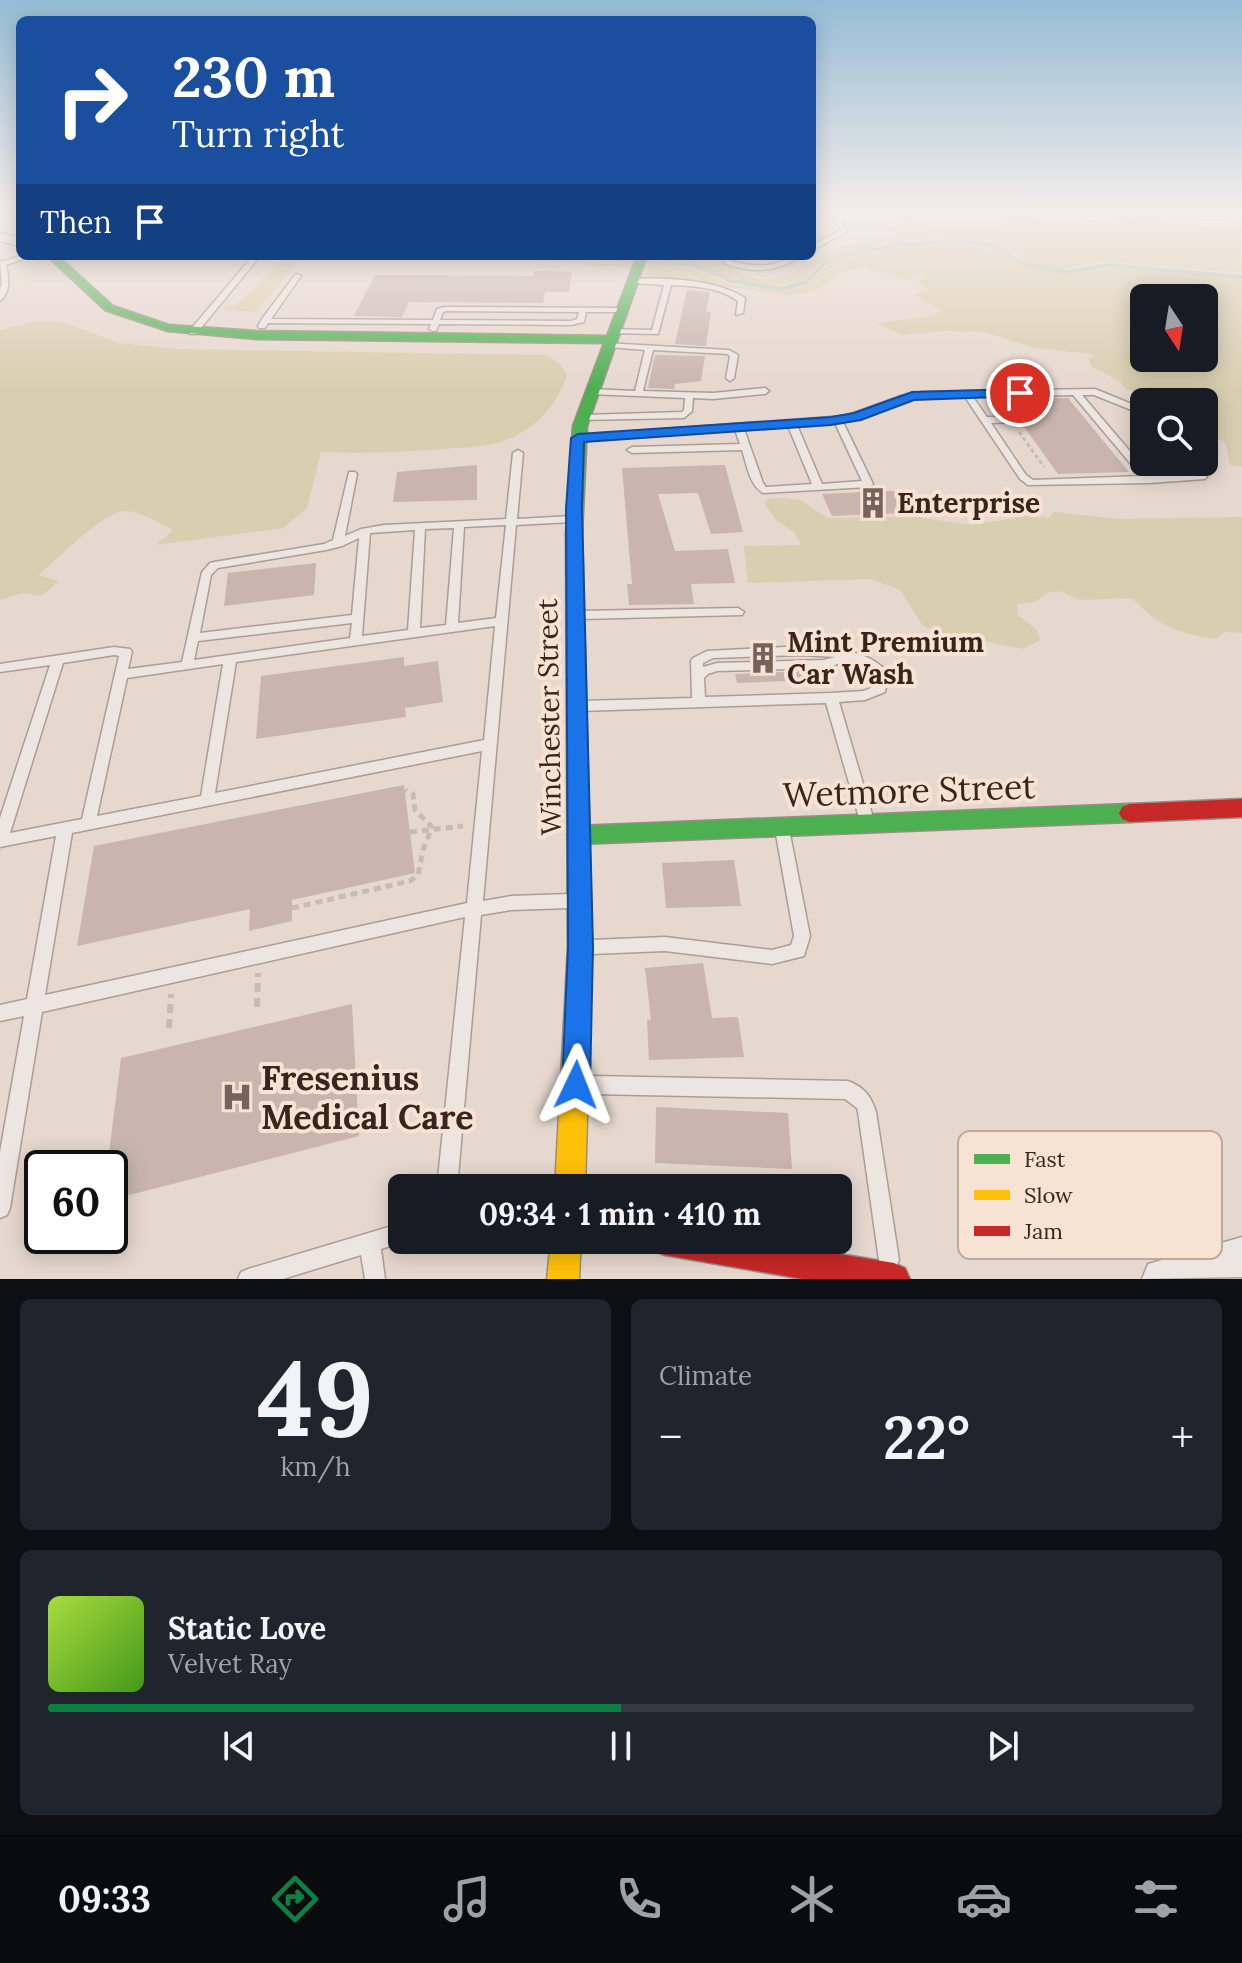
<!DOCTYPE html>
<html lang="en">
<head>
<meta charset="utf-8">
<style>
	body { margin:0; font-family:Lora,serif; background:#20242c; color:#f1f3f6; height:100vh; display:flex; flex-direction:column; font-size:30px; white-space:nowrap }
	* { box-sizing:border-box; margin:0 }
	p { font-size:26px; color:#9ea1a6 }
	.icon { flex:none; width:44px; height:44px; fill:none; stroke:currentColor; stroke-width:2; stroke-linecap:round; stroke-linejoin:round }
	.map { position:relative; height:1279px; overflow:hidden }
	.side { display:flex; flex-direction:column; gap:20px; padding:20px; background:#0d0f14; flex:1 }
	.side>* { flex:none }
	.top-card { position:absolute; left:16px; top:16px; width:800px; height:244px; border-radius:12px; box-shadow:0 4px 20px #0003; background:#1a4fa0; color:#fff; overflow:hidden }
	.needle { width:52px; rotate:168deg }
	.tools { position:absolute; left:1130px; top:284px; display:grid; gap:16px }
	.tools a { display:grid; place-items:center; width:88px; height:88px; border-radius:12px; background:#171b24; box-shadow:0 4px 20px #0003; font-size:40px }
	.speed { position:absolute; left:24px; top:1150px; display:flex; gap:16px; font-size:40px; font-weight:700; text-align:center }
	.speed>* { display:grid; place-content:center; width:104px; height:104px; border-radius:50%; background:#171b24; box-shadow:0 4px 20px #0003; line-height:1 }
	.speed .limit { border:4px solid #111; border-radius:12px; background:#fff; color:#111 }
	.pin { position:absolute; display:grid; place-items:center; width:68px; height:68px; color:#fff; margin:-34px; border:4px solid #fff; border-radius:50%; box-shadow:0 2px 8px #0007 }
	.me { position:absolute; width:88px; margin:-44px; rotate:2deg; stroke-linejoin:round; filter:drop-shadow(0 0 6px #0008) }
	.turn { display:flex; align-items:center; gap:28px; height:168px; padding:0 24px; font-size:36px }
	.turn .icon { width:104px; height:104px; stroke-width:2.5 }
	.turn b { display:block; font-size:56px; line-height:68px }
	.then { display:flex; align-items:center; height:76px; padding:0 24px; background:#0003; gap:16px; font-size:30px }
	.big { font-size:60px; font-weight:800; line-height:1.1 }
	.side .widget { flex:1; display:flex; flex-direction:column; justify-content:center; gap:12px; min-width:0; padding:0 28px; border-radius:12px; background:#20242c }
	.side .dial { align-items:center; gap:0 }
	.dial b { font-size:104px; line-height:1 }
	.song { display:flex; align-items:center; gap:24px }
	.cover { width:96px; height:96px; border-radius:12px; background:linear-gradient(135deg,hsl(80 70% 55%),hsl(100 70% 35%)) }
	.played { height:8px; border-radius:4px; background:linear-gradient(90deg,#0b8043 50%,#363941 50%) }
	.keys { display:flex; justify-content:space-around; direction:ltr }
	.heat { display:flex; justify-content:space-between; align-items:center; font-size:44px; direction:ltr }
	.side .tiles { flex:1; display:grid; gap:20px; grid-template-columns:1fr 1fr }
	.widget:last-child { grid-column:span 2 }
	.trip { position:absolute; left:388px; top:1174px; width:464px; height:80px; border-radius:12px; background:#171b24; box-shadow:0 4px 20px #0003; font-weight:800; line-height:80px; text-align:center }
	.tab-bar { display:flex; height:128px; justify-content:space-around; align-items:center; background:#090b0e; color:#9ea1a6 }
	.tab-bar .icon { width:56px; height:56px }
	.tab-bar .selected { color:#0b8043 }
	.tab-bar b { font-size:36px; color:#f1f3f6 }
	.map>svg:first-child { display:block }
	.green { fill:#d9ceaf; fill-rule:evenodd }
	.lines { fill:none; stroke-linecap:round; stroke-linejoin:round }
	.stream { stroke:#b8c9ba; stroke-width:4 }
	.building { fill:#c9b5ae }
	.lane-casing { stroke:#ab9d96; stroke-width:3 }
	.street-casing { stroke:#ab9d96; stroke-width:3 }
	.fast-casing { stroke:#9a8d86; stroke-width:3 }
	.slow-casing { stroke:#9a8d86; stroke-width:3 }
	.jam-casing { stroke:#9a8d86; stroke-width:3 }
	.path-far2 { stroke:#c6bcb5; stroke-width:3; stroke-dasharray:4 3; stroke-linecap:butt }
	.path-far1 { stroke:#c6bcb5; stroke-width:5; stroke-dasharray:7 5; stroke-linecap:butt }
	.path { stroke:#c6bcb5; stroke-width:6; stroke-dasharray:9 6; stroke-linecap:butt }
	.lane { fill:#ede5df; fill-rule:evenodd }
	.street { fill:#ede5df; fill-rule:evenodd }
	.fast { fill:#4caf50; fill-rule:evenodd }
	.slow { fill:#ffc107; fill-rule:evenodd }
	.jam { fill:#c62828; fill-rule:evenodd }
	.route { fill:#1a73e8; stroke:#114b97; stroke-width:2 }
	.labels { text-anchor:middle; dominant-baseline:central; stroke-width:8; stroke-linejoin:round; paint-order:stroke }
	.poi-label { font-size:28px; font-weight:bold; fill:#3a241e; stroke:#f7e3d3; text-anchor:start }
	.street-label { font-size:28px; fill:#3a241e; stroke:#f7e3d3 }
	.near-street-label { font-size:34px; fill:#3a241e; stroke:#f7e3d3 }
	.near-poi-label { font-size:34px; font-weight:bold; fill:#3a241e; stroke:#f7e3d3; text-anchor:start }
	.key { fill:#f7e3d3; stroke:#beaa9d; stroke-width:2 }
	.key-label { font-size:22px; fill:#3a241e }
</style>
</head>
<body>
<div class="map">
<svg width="1242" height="1279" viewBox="0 0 1242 1279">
	<rect width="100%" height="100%" fill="#e6d8ce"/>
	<g class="green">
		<path d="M895 211H909C913 217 921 225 928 228 934 231 990 227 1002 227L1001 211H1016L1026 216 1116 222 1112 216 1134 217 1135 211H1152L1156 218 1166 222 1242 230V273L1101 261 1064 270 1037 266 1023 260 1016 252 1003 248 975 241 947 239 885 242 818 264 802 282 774 286 742 284 691 264 653 260 655 256C665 256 711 255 716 258 734 267 746 281 769 279 792 277 805 264 824 254 837 248 883 237 895 238L897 235 885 228 897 224Z"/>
		<path d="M948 242 980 246 1011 255 1013 262 1074 274 1112 267 1195 273 1242 280V467L1230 465 1225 443 1204 429V402H1146L1131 396 1137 394 1122 386 1121 382 1092 367 1088 358 1095 357 1092 354 1034 348 985 332 943 331 902 335 876 323 933 316 942 310 919 299 917 294 930 290 918 283 926 273 905 280 862 266 838 275 819 288 803 294 785 295 646 275 649 264 687 267 733 285 775 291 807 286 830 263 891 244ZM1144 298H1204V358H1144Z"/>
		<polygon points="286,256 304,256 256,312 222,310 241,301"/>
		<polygon points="517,256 620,256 633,259 632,268 521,259"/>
		<path d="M36 321 62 322 119 343 181 349 547 355 560 364 567 375C557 405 536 429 506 440 487 448 464 447 444 449 403 452 362 454 321 452L307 508 283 528 156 545 173 530C159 523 141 511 125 511 104 511 56 561 38 575L59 581 41 596 23 593 0 600V330Z"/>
		<path d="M784 498 800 500 828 518 917 517 970 525 1027 516 1048 518 1055 512 1118 519 1242 517V633L1224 632 1216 639C1177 633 1160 627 1132 598L1080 600 1060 591 1047 593 1035 602 1017 604V614L1037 630 1040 640 1023 649 938 632 923 626 900 590 871 579 748 583 744 546 801 545 795 533 777 521 764 503 769 499Z"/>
	</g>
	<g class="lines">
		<polyline class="stream" points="578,256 693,265 732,281 779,289 805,283 824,264 845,255 898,244 958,241 984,244 1006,251 1021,263 1067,272 1109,265 1242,277"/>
	</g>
	<g class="building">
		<polygon points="534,271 572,272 569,292 545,292 543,303 409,302 402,317 354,316 375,275 533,276"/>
		<polygon points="687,290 710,292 706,312 711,312 706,346 675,344"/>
		<polygon points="655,355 705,356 701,381 675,384 674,389 648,388"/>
		<polygon points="1068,398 1129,472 1058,474 1022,424 1024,415 1015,414 1005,399"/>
		<polygon points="477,465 477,500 393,502 397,472"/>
		<polygon points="725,465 743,532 711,534 698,493 658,494 675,551 728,549 735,583 691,584 694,604 629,605 627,584 632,584 622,468"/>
		<polygon points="913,490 924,512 832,516 822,494"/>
		<polygon points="316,563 314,595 224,606 228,573"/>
		<polygon points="404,657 404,666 438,661 443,702 405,708 406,717 256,739 261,676"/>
		<polygon points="807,671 810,680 737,683 735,674"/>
		<polygon points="404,785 415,873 292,900 292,921 249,931 250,909 77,946 94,846"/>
		<polygon points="734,860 741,906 666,908 662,863"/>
		<polygon points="703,963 712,1018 738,1017 744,1057 649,1060 647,1020 651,1020 645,968"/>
		<polygon points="352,1004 359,1136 110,1200 110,1168 107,1168 121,1058"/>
		<polygon points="656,1107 788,1113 792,1169 655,1163"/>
	</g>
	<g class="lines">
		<defs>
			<g id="lane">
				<polygon points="812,211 859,211 839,213 847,232 812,250 812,245 841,230 833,213 812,214"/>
				<polygon points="1044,211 1118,211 1102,216 1047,213"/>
				<polygon points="1218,211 1224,211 1226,220 1174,219 1171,217 1174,215 1220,217"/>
				<path d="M21 256H31L6 265C9 278 11 292 0 301V289L2 283 0 262Z"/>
				<polygon points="253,256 260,256 196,334 190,334 190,330"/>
				<path d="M792 256H800C778 273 748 274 723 262L726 260C750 266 770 270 792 256Z"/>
				<path d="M297 274 301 276 271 319 433 320 437 309 445 307 621 308 625 310 621 312H586L584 322 571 325 439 324 436 331H433L429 329 431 324 268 323 265 328H259L258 326 262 319 295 275ZM446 311 579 312 577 319 571 321 440 320 443 312Z"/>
				<path d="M630 279C664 277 716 279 745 298L743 313 736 315 738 301C719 287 694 286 671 285L658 334 610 333V329H613L652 330 664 285 633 283 629 281Z"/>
				<polygon points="605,343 729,350 738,355 734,378 730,381 726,378 730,356 727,354 653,350 643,391 713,393 765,388 769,391 765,394 713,399 693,398 692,411 684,418 580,420 579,418 583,415 682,412 684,410 685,398 589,394 588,392 592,389 635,391 645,350 608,347 604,345"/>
				<path d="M1095 389 1144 409V415L1094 395H1082L1151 476 1195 474 1185 462H1195L1207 477 1205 479 1149 483 1028 485 1020 479 965 397 922 398 906 400 843 422 873 484 868 487 763 493C749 484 747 465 742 450L632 453 627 450 632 447 740 444 735 430 581 441 576 438 581 435 845 416 901 396 922 392ZM1073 395 1141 476 1033 480 1026 475 991 423 1019 422 1022 421V417H987L973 397ZM835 423 862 481 822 484 797 425ZM788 426 812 484 766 487 763 483 744 429Z"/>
				<path d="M518 450 523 453 517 519 572 516 577 519 572 522 516 525 483 901 511 896 569 894 575 896 577 901 575 906 569 908 511 910 481 915 457 1188H437L465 917 42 1012 10 1208 7 1215 0 1218V1152L24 1016 0 1021V1005L27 999 56 836 0 847V818L50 665 0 672V664L114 647 130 649 132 652 128 669 182 662 202 572 210 563 214 562 324 544 333 540 349 472H355L357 474 345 536 361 529 384 525 506 519 513 453ZM506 525 496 618 458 623 464 527ZM454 528 446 625 420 628 425 529ZM415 530 408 630 362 636 370 533ZM359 538 352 615 200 633 211 575 218 568 326 550 342 546ZM352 623 350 638 194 660 198 641ZM495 626 484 740 215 793 236 662ZM114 655 119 656 82 819 10 833 63 663ZM223 664 201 796 97 816 127 678ZM482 751 467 903 45 995 72 833Z"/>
				<polygon points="738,608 744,612 742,615 581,619 575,615 581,611"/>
				<path d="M803 646C833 648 869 649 889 674L885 692 865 700 839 702 874 821 872 825 867 827 862 825 860 821 826 703 581 711 576 709 575 706 576 703 581 701 692 698 691 661 693 658 707 651ZM803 655 835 657 824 660 717 663 703 667V663L713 658ZM851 660 866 666 877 675 875 686 864 691 831 693 705 697 704 678 708 674 717 671 824 668Z"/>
				<polygon points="782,823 787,825 789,829 810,936 804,956 772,964 665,951 591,954 585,952 583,947 585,942 591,940 665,937 772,950 791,945 794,936 775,829 777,825"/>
				<path d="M591 1076 848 1081C864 1087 871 1096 876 1112L899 1260 896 1267 889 1270 882 1267 879 1260 858 1112 857 1108 845 1099 591 1094 585 1091 582 1085 585 1079Z"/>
				<polygon points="402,1223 402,1240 409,1240 381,1249 385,1279 365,1279 361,1255 283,1279 238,1279 241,1272 248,1269"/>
			</g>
			<g id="street">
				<polygon points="0,233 20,238 20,246 0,241"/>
				<polygon points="1242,1237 1242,1277 1142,1279 1148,1264"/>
			</g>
			<g id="fast">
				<polygon points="47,256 58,256 113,306 169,325 256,331 607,336 637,256 647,256 587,426 582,534 574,539 566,534 573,426 604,343 256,339 168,331 105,310"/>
				<polygon points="1130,804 1138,807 1141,813 1138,819 1130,822 578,844 570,841 567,835 570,829 578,826"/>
			</g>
			<g id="slow">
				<polygon points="574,529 582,534 592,947 585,1188 555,1188 568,947 566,534"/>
				<polygon points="551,1240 581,1240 579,1279 547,1279"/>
			</g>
			<g id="jam">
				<polygon points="1242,799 1242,817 1130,822 1122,819 1119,813 1122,807 1130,804"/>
				<polygon points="650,1240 755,1240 894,1263 905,1268 910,1279 803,1279 665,1255 654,1251"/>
			</g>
		</defs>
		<use href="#lane" class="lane-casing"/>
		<use href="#street" class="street-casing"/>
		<use href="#fast" class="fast-casing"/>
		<use href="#slow" class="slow-casing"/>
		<use href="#jam" class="jam-casing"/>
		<polyline class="path-far2" points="1019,432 1044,467"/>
		<g class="path-far1">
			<polyline points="410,832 463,826"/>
			<polyline points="292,908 410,881 418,875 423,850 432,827 415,810 413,794 405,790"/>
		</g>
		<g class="path">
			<polyline points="257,1007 258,973"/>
			<polyline points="169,1028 171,994"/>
		</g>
		<use href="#lane" class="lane"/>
		<use href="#street" class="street"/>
		<use href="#fast" class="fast"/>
		<use href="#slow" class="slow"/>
		<use href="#jam" class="jam"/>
	</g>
	<linearGradient id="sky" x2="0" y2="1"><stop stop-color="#95bcd6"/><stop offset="0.54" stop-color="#f4ede9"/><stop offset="1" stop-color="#f4ede9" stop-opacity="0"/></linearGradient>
	<rect width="1242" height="390" fill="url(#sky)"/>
	<polygon class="route" points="1020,389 1027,393 1025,396 914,400 861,420 831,425 584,442 582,508 593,947 590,1085 586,1094 576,1098 566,1094 562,1085 568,947 566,508 571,438 578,434 831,417 854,413 912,392"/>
	<defs>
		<symbol id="building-bare" viewBox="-9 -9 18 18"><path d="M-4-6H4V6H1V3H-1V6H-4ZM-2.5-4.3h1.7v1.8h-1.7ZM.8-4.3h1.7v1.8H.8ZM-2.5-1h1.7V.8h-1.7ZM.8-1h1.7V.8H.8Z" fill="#76635c" stroke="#f7e3d3" stroke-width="2.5" paint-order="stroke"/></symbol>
		<symbol id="hospital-bare" viewBox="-9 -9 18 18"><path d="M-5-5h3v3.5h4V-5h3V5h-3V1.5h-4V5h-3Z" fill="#76635c" stroke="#f7e3d3" stroke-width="2.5" paint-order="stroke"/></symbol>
	</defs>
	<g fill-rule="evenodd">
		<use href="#building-bare" x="851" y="481" width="44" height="44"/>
		<use href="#building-bare" x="741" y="636" width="44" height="44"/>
		<use href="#hospital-bare" x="215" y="1075" width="44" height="44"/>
	</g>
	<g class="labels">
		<g class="poi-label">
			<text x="897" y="503">Enterprise</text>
			<text x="787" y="642">Mint Premium<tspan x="787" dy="32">Car Wash</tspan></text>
		</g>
		<g class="street-label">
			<text transform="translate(549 717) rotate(-91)">Winchester Street</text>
		</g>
		<g class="near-street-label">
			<text transform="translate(909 790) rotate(-2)">Wetmore Street</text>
		</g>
		<g class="near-poi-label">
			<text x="261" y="1077">Fresenius<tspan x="261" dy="39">Medical Care</tspan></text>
		</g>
	</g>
	<rect x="958" y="1131" width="264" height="128" rx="12" class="key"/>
	<rect x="974" y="1154" width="36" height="10" fill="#4caf50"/>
	<rect x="974" y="1190" width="36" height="10" fill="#ffc107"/>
	<rect x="974" y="1226" width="36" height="10" fill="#c62828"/>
	<g class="key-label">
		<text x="1024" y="1167">Fast</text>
		<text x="1024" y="1203">Slow</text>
		<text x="1024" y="1239">Jam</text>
	</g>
</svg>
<div class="tools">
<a><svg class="needle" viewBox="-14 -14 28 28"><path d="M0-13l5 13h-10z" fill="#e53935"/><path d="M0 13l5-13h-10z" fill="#9ea1a6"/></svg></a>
<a><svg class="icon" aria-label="search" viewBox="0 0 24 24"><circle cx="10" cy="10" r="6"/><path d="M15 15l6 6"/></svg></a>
</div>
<div class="speed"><div class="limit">60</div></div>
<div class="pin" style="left:1020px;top:393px;background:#d93025"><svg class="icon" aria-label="arrive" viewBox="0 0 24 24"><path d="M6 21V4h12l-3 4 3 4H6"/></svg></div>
<svg class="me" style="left:576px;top:1085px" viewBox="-20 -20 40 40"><path d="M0-17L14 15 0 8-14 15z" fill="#1a73e8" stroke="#fff" stroke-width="4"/></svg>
<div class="trip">09:34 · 1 min · 410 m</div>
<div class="top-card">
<div class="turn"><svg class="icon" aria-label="right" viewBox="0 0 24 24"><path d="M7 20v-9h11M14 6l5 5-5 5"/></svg><div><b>230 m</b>Turn right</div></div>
<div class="then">Then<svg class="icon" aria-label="arrive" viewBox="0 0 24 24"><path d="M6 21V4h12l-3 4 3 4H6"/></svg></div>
</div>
</div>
<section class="side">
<div class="tiles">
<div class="widget dial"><b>49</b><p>km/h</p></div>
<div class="widget"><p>Climate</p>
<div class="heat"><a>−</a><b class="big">22°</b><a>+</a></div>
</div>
<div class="widget">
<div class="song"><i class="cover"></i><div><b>Static Love</b><p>Velvet Ray</p></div></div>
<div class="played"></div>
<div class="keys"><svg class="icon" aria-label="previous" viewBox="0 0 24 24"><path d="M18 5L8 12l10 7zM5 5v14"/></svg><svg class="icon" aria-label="pause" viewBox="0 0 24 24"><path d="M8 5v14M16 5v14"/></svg><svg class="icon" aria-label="next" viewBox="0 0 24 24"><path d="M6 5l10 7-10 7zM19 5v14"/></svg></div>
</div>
</div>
</section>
<nav class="tab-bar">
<b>09:33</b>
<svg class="icon selected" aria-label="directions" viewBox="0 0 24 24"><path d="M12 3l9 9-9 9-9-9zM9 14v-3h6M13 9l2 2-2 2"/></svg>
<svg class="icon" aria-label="music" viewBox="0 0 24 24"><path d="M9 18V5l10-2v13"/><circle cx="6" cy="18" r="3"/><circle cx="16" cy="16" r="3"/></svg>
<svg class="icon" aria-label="phone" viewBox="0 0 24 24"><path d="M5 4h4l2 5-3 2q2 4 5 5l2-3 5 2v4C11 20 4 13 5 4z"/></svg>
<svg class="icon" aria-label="climate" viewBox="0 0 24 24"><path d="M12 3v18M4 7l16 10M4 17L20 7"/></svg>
<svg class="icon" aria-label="car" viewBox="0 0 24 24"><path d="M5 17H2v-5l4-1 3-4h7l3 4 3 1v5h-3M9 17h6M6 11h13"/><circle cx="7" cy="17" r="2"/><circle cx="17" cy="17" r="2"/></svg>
<svg class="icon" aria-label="filters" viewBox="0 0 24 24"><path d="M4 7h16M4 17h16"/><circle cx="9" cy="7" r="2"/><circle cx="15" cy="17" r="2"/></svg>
</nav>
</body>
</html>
